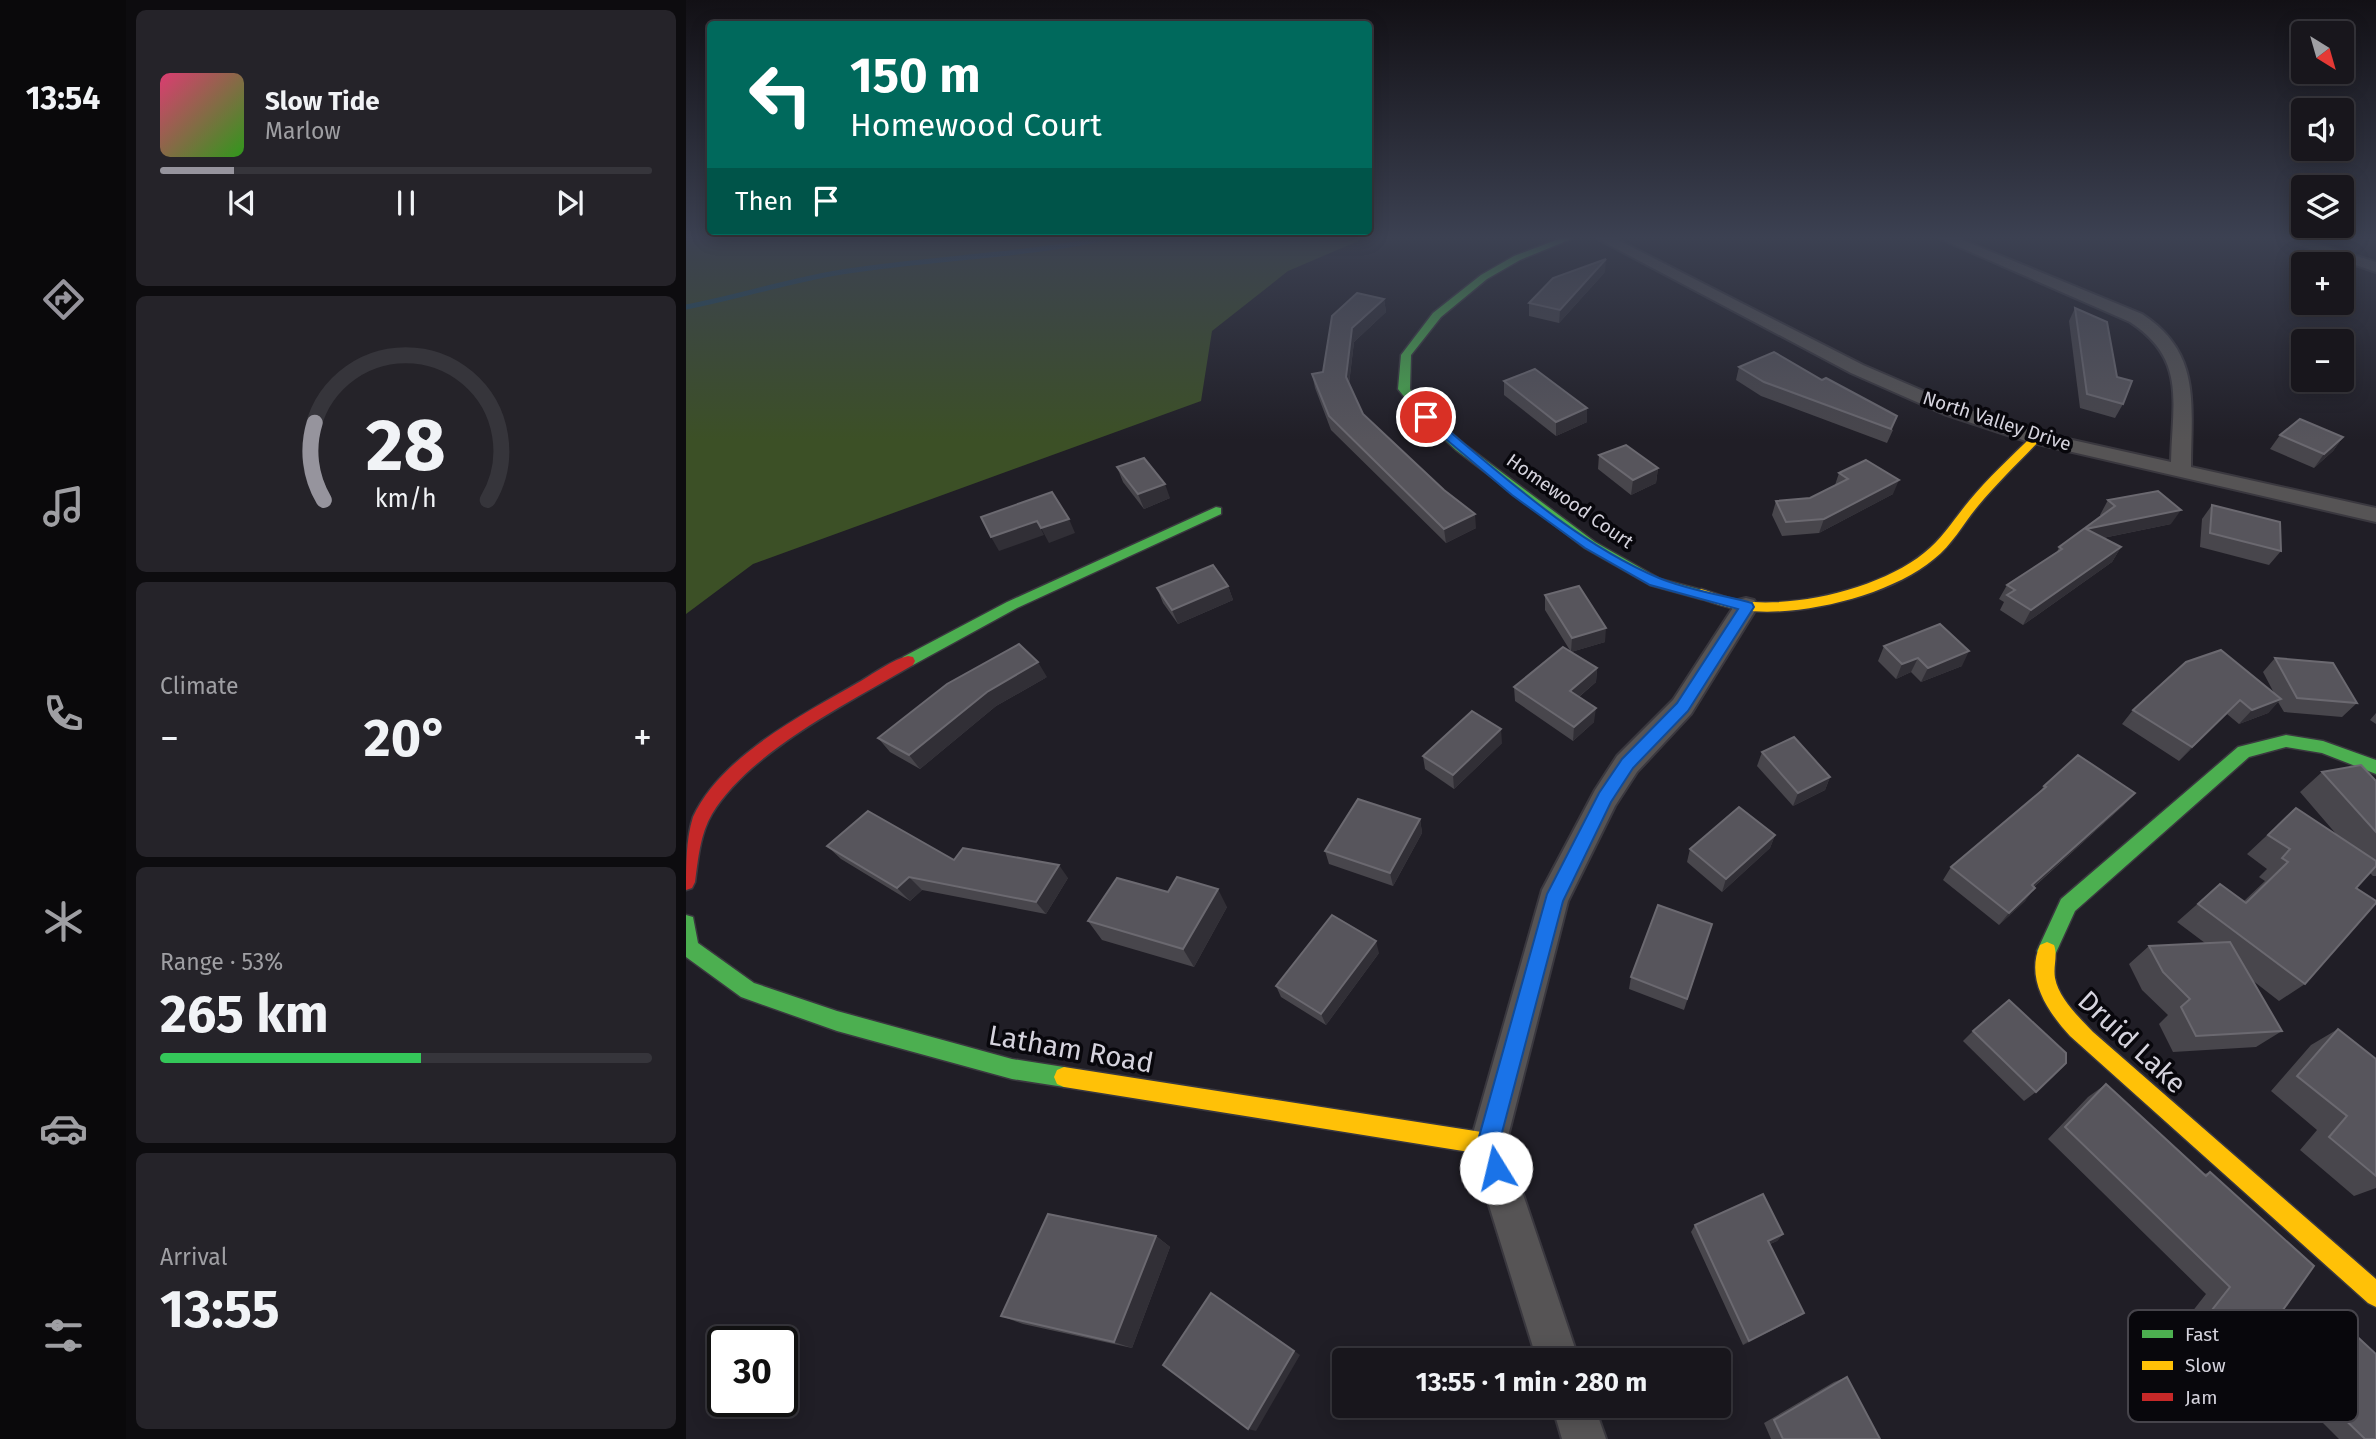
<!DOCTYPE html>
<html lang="en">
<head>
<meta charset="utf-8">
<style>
	body { margin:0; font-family:"Fira Sans",sans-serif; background:#252329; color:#f1f3f6; height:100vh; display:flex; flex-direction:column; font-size:26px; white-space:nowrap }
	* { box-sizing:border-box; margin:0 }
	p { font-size:23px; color:#9f9fa3 }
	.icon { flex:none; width:38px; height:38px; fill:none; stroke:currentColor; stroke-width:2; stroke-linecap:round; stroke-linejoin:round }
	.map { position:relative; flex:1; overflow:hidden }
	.sheet { display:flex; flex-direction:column; gap:10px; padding:10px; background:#0d0c0f; width:560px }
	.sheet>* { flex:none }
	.guide { position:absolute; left:21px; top:21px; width:665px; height:214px; border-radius:7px; box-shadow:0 4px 18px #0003,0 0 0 2px #36353b; background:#00695c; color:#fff; overflow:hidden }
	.needle { width:46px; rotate:143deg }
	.buttons { position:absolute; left:1605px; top:21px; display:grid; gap:14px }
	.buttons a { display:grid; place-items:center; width:63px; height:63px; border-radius:7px; background:#18161c; box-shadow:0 4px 18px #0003,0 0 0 2px #36353b; font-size:35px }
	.speed { position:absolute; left:21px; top:1326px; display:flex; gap:14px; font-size:35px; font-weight:700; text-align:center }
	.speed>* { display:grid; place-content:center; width:91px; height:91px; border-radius:50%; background:#18161c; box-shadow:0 4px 18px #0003,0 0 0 2px #36353b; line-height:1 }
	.speed .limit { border:4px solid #111; border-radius:10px; background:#fff; color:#111 }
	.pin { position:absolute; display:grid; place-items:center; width:60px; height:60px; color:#fff; margin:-30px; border:4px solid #fff; border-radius:50%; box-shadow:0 2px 7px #0007 }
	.me { position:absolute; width:77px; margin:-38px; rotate:351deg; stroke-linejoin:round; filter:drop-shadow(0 0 5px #0008) }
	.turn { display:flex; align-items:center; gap:24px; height:147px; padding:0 28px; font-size:32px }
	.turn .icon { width:91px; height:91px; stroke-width:2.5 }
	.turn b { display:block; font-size:49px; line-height:60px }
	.then { display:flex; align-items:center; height:66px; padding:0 28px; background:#0003; gap:14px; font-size:26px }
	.big { font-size:52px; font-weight:700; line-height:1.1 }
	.sheet .tile { flex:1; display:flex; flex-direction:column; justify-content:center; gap:10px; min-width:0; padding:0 24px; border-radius:10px; background:#252329 }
	.sheet .dial { align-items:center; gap:0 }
	.dial svg { height:182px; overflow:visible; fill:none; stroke:#36353b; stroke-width:7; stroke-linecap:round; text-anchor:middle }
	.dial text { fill:#f1f3f6; stroke:none }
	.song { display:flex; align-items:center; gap:21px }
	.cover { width:84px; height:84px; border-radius:10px; background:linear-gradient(135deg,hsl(340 70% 55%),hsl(110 70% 35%)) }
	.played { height:7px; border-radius:4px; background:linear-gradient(90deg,#96949d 15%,#36353b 15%) }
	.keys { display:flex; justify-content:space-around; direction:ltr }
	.heat { display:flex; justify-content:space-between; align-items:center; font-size:38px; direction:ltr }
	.charge { height:10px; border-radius:5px; background:linear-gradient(90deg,#34c759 53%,#36353b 0) }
	.trip { position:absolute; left:646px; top:1348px; width:399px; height:70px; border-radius:7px; background:#18161c; box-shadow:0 4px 18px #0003,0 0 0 2px #36353b; font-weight:700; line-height:70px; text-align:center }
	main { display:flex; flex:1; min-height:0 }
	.tab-bar { display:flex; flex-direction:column; width:126px; justify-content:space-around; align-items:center; background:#0a090b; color:#9f9fa3 }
	.tab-bar .icon { width:49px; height:49px }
	.tab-bar .on { color:#96949d }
	.tab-bar b { font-size:32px; color:#f1f3f6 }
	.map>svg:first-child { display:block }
	.forest { fill:#3c5026 }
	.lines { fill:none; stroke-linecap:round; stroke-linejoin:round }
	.stream { stroke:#1d5161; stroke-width:5 }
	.street-casing { stroke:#3a383f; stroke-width:4 }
	.fast-casing { stroke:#3a383f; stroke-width:3 }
	.slow-casing { stroke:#3a383f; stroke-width:3 }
	.jam-casing { stroke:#3a383f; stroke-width:3 }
	.street { fill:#565455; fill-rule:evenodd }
	.fast { fill:#4caf50; fill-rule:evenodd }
	.slow { fill:#ffc107; fill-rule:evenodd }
	.jam { fill:#c62828; fill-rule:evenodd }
	.wall { fill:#48464c }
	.shaded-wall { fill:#312f36 }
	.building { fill:#57555c; stroke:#6b6970; stroke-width:2 }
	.route { fill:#1a73e8; stroke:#114b97; stroke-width:2 }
	.labels { text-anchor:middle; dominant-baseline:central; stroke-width:7; stroke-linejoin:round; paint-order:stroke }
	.far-street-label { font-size:19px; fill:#d5d3dd; stroke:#08070c }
	.near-street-label { font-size:28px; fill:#d5d3dd; stroke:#08070c }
	.key { fill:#08070c; stroke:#46444b; stroke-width:2 }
	.key-label { font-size:19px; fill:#d5d3dd }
</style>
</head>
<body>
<main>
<nav class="tab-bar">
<b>13:54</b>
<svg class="icon on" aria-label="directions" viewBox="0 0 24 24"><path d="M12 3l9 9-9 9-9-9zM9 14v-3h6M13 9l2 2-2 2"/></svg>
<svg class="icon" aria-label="music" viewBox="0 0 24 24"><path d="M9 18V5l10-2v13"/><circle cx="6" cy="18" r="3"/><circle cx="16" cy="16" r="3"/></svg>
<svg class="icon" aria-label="phone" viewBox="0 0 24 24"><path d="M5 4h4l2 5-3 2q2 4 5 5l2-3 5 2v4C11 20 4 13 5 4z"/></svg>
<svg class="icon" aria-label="climate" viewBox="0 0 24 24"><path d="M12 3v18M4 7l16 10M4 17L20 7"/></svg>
<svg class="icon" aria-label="car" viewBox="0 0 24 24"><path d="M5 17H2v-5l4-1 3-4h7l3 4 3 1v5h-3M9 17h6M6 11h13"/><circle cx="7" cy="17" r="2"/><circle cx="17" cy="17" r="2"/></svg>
<svg class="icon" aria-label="filters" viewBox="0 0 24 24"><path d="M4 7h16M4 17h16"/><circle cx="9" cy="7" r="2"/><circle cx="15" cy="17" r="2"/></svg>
</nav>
<section class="sheet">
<div class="tile">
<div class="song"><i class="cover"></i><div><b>Slow Tide</b><p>Marlow</p></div></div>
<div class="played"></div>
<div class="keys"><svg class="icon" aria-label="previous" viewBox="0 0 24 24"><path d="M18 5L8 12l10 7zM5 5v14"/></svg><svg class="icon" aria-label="pause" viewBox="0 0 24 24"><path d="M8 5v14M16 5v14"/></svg><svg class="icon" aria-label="next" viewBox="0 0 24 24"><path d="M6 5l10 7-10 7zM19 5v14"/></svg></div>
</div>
<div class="tile dial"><svg viewBox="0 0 100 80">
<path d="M14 69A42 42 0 1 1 86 69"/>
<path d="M14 69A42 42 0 0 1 10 35" stroke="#96949d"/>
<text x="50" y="56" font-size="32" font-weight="700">28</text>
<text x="50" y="72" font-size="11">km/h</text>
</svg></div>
<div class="tile"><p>Climate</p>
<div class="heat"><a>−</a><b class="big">20°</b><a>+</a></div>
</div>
<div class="tile"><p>Range · 53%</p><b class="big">265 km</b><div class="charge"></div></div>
<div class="tile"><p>Arrival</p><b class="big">13:55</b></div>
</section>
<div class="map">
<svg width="1690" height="1439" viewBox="0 0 1690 1439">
	<rect width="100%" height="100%" fill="#201e26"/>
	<polygon class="forest" points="0,239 677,239 602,271 526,331 515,401 67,564 0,614"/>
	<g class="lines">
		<path class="stream" d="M0 307C54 297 107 279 162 271 246 258 332 256 416 239"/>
		<defs>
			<g id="street">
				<path d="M912 239H930L1177 365 1272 406 1355 433 1485 462C1486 403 1501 359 1444 322L1255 239H1274L1456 314C1516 353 1505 404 1505 467L1690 508V522L1343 442 1258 414 1165 373Z"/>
				<polygon points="1594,239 1616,239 1690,262 1690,272"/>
				<polygon points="1060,598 1068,600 1072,606 1005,714 951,772 929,806 882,901 820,1144 893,1360 851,1360 784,1144 856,890 909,790 931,756 987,700 1052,600"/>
				<polygon points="866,1405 908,1405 920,1439 876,1439"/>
			</g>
			<g id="fast">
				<polygon points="873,239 885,239 834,260 801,279 755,317 725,355 724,389 744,415 778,444 909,542 974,579 1020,591 1022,594 1020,597 1015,599 964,585 899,548 770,450 736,419 712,389 715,355 747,313 795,275 828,256"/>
				<polygon points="530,507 535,508 535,514 331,608 227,665 222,666 215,661 217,657 321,602"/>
				<polygon points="1600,735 1637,741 1690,760 1690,774 1636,753 1600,747 1563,757 1389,911 1368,957 1361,960 1354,957 1351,951 1375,899 1552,747"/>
				<polygon points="0,915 7,917 12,943 68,983 151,1011 326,1059 378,1067 385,1070 388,1077 385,1084 378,1087 326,1079 151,1031 55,997 0,957"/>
			</g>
			<g id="slow">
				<path d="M1350 434 1356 438 1354 440C1333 462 1311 483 1292 506 1277 524 1267 544 1248 559 1204 596 1112 618 1056 610 1040 608 1025 602 1010 597L1008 594 1015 589C1029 593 1042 599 1056 601 1111 608 1195 588 1238 553 1257 538 1268 519 1283 501 1302 478 1325 457 1346 436Z"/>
				<path d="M1361 942 1368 945C1372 955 1367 966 1369 978 1373 999 1393 1017 1407 1032L1690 1279V1307L1682 1303 1384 1036C1362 1012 1339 979 1354 945Z"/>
				<polygon points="378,1067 802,1133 810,1136 813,1144 810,1152 802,1155 378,1087 371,1084 368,1077 371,1070"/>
			</g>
			<path id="jam" d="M222 656 227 657 229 661 227 665C164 702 64 751 26 814 14 834 12 860 9 882L6 888 0 890C0 865 0 839 7 817 35 756 119 713 175 681 190 672 206 660 222 656Z"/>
		</defs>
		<use href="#street" class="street-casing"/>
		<use href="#fast" class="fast-casing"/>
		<use href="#slow" class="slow-casing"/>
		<use href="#jam" class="jam-casing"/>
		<use href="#street" class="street"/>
		<use href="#fast" class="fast"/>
		<use href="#slow" class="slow"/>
		<use href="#jam" class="jam"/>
	</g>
	<g class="wall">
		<polygon points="919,272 873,323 843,316 843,303"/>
		<polygon points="698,299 700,312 668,342 663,384 677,414 790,528 760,543 645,430 629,388 626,374 637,372"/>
		<polygon points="1389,308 1431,377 1437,404 1429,418 1394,408 1383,321"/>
		<polygon points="1088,352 1207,430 1201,443 1075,396 1050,380 1053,367"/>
		<polygon points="818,381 901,408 901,422 870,436 818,395"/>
		<polygon points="1594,435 1657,437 1647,451 1628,468 1584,449"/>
		<polygon points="913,455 972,468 970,483 945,495 912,469"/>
		<polygon points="431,467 484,498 458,509 437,482"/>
		<polygon points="1153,473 1207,494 1133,533 1096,536 1086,515 1090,501 1124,498 1149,485"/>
		<polygon points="1422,500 1485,524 1417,538 1435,547 1426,562 1337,625 1314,610 1318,602 1313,599 1321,585 1371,552 1373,547 1415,516 1414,515"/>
		<polygon points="1526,505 1595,551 1583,565 1514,547 1516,519"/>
		<polygon points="542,586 547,600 492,624 477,603 471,588"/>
		<polygon points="859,595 919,642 885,652 911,668 910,682 893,697 908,722 887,741 829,701 828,687 885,652 859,610"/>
		<polygon points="1198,646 1276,666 1235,682 1225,672 1210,679 1192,661"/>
		<polygon points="1589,658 1671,703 1656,717 1598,712 1592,702 1582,713 1553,724 1541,714 1493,761 1436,724 1447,710 1588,693 1577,672"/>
		<polygon points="361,677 310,706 234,769 204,752 192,738"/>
		<polygon points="1690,713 1690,724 1684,720"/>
		<polygon points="816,743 768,789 739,769 737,756"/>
		<polygon points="1076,752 1144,777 1139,790 1107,806 1071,766"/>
		<polygon points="1636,772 1690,781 1690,876 1687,876 1684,873 1670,888 1619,984 1593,1001 1566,980 1596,1031 1570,1047 1487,1052 1473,1024 1482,1015 1456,990 1443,964 1463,946 1519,943 1491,922 1534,884 1558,901 1579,881 1573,877 1581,869 1561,854 1610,808 1651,835 1614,792"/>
		<polygon points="1358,786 1449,793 1437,806 1348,887 1339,901 1313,925 1257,880 1265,867 1352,794"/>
		<polygon points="734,819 736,833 707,886 643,864 639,851"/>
		<polygon points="1089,835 1084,848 1036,892 1001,862 1004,849"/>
		<polygon points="141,846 268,860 382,878 360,914 236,890 224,901 155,859"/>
		<polygon points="482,892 541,907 508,967 416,940 402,921"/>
		<polygon points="1026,924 998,1010 943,989 945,977"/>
		<polygon points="693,953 640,1025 595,997 590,986"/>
		<polygon points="1652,1029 1690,1059 1690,1188 1668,1196 1614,1150 1631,1130 1585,1091 1625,1045"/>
		<polygon points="1287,1031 1350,1092 1338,1101 1277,1041"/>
		<polygon points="1420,1084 1518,1174 1524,1172 1568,1351 1541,1356 1502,1317 1520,1294 1362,1139 1402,1097"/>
		<polygon points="1009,1225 1097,1234 1091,1241 1084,1244 1118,1313 1110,1318 1057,1345 1005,1232"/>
		<polygon points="470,1236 484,1247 446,1348 337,1324 315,1316"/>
		<polygon points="1649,1316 1690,1439 1653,1439 1588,1374 1627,1321"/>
		<polygon points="1161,1377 1194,1439 1085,1439 1078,1423 1148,1382"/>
	</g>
	<g class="shaded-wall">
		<polygon points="920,259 919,272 873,323 874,310"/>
		<polygon points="698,299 700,312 668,342 662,391 660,377 666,328"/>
		<polygon points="901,408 901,422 870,436 870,422"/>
		<polygon points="1657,437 1647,451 1628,468 1638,454"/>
		<polygon points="972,468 970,483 945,495 947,480"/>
		<polygon points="1213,480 1207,494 1133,533 1138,519"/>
		<polygon points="479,484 484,498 458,509 452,494"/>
		<polygon points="1495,510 1485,524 1392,543 1400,529"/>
		<polygon points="789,514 790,528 760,543 758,529"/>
		<polygon points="383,519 389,533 363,543 355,528"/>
		<polygon points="351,521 358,535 313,551 305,537"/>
		<polygon points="1435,547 1426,562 1337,625 1345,610"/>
		<polygon points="542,586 547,600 492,624 486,610"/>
		<polygon points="920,628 919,642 885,652 886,638"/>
		<polygon points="1283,651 1276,666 1235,682 1242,668"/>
		<polygon points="1232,658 1225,672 1210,679 1216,664"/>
		<polygon points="352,662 361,677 310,706 234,769 223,755 301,692"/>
		<polygon points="911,668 910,682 883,705 884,691"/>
		<polygon points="1595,699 1582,713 1553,724 1566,710"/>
		<polygon points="1554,700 1541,714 1493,761 1506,747"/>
		<polygon points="910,708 908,722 887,741 888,727"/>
		<polygon points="815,729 816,743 768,789 767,775"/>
		<polygon points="1144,777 1139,790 1107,806 1112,793"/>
		<polygon points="1449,793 1437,806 1335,898 1346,885"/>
		<polygon points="734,819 736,833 707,886 704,873"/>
		<polygon points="1089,835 1084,848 1036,892 1040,879"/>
		<polygon points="373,865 382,878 360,914 350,902"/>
		<polygon points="223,877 236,890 224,901 211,888"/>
		<polygon points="1349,888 1339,901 1313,925 1323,913"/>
		<polygon points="532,889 541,907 508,967 497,949"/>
		<polygon points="690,941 693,953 640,1025 635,1014"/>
		<polygon points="1097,1234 1091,1241 1076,1248 1082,1241"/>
		<polygon points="470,1236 484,1247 446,1348 428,1342"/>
		<polygon points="534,1298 614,1355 570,1431 562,1429"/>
		<polygon points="1118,1313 1110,1318 1057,1345 1063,1341"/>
	</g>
	<g class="building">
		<polygon points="920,259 874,310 843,303 867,278"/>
		<polygon points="671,293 698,299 666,328 660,377 677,414 758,490 789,514 758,529 643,416 626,374 637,372 646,316"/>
		<polygon points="1389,308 1421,322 1431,377 1446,381 1437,404 1401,394"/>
		<polygon points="1088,352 1136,380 1140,378 1211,416 1205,429 1078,382 1053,367"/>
		<polygon points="849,369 901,408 870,422 818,381"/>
		<polygon points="1614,419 1657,437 1638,454 1594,435"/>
		<polygon points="940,445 972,468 947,480 913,455"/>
		<polygon points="458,458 479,484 452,494 431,467"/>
		<polygon points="1180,460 1213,480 1138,519 1100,522 1090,501 1124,498 1162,479 1153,473"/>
		<polygon points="1472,491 1495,510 1400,529 1435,547 1345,610 1321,595 1329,590 1321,585 1376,549 1373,547 1429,506 1422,500"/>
		<polygon points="366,492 383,519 355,528 351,521 305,537 295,517"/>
		<polygon points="1526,505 1594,522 1595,551 1524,533"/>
		<polygon points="527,565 542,586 486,610 471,588"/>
		<polygon points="893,586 920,628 886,638 859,595"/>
		<polygon points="1254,624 1283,651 1242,668 1232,658 1216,664 1198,646"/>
		<polygon points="333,644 352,662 301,692 223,755 192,738 261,684"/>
		<polygon points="877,647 911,668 884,691 910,708 888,727 828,687"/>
		<polygon points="1535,650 1595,699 1566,710 1554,700 1506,747 1447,710 1500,662"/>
		<polygon points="1589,658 1647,663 1671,703 1611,698"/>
		<polygon points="786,711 815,729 767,775 737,756"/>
		<polygon points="1108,737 1144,777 1112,793 1076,752"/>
		<polygon points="1392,755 1449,793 1346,885 1349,888 1323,913 1265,867 1360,787 1358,786"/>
		<polygon points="1675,765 1690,781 1690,832 1636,772"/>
		<polygon points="672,799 734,819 704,873 639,851"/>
		<polygon points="1053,807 1089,835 1040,879 1004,849"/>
		<polygon points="1610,808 1690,861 1690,866 1670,888 1690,901 1690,903 1619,984 1512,904 1534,884 1560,903 1602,862 1596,858 1604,849 1582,835"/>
		<polygon points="182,811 268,860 277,848 373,865 350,902 223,877 211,888 141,846"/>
		<polygon points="491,877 532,889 497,949 402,921 431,878 482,892"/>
		<polygon points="972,905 1026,924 1001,999 945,977"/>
		<polygon points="646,915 690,941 635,1014 590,986"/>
		<polygon points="1544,942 1596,1031 1510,1036 1495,1007 1504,999 1477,972 1463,946"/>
		<polygon points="1323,1000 1380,1053 1380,1063 1350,1092 1287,1031"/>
		<polygon points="1652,1029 1690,1059 1690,1176 1643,1137 1661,1116 1611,1076"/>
		<polygon points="1420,1084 1520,1176 1524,1172 1628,1266 1568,1351 1526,1310 1544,1287 1379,1127"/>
		<polygon points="1077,1194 1097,1234 1082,1241 1118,1313 1063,1341 1009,1225"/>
		<polygon points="362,1214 470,1236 428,1342 315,1316"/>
		<polygon points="525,1293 608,1351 562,1429 477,1365"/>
		<polygon points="1649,1316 1690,1354 1690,1439 1679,1439 1609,1371"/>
		<polygon points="1161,1377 1194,1439 1097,1439 1088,1420"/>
	</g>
	<linearGradient id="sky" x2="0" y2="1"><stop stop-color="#121015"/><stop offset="0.54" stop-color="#3c4152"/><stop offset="1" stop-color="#3c4152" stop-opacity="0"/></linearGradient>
	<rect width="1690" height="440" fill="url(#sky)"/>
	<path class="route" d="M736 415H744C814 473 888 542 973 578 1002 590 1036 595 1066 603L1068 607 1002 711 947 768 925 802 877 901 813 1144 821 1168 818 1176 810 1179 802 1176 791 1144 861 894 913 793 936 759 991 703 1052 609 964 585 899 548 826 495 736 419Z"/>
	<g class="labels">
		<g class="far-street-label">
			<text transform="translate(1311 421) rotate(18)">North Valley Drive</text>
			<text transform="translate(884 501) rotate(35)">Homewood Court</text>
		</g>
		<g class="near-street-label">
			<text transform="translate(1446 1042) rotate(43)">Druid Lake</text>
			<text transform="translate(385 1049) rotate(10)">Latham Road</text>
		</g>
	</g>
	<rect x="1442" y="1310" width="230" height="112" rx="10" class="key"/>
	<rect x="1456" y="1330" width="31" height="8" fill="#4caf50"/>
	<rect x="1456" y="1361" width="31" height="9" fill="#ffc107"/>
	<rect x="1456" y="1393" width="31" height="8" fill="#c62828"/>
	<g class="key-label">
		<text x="1499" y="1341">Fast</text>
		<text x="1499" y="1372">Slow</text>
		<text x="1499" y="1404">Jam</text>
	</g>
</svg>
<div class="buttons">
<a><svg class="needle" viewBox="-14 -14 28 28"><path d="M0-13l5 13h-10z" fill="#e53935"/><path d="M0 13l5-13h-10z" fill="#9f9fa3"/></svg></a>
<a><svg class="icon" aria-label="sound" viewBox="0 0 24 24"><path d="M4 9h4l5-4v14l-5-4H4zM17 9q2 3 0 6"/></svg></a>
<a><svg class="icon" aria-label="layers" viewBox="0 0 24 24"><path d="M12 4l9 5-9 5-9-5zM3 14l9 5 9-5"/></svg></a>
<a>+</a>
<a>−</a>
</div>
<div class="speed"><div class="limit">30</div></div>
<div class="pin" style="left:740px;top:417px;background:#d93025"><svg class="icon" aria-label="arrive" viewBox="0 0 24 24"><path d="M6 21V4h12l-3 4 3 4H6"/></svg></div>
<svg class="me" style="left:810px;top:1168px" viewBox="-20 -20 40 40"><circle r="19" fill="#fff"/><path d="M0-13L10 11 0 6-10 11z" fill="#1a73e8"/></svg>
<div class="trip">13:55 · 1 min · 280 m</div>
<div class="guide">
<div class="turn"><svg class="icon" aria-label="left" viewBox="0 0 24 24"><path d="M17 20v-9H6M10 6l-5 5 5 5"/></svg><div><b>150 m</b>Homewood Court</div></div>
<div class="then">Then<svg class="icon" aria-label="arrive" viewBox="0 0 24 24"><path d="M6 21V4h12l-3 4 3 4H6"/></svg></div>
</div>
</div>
</main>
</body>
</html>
